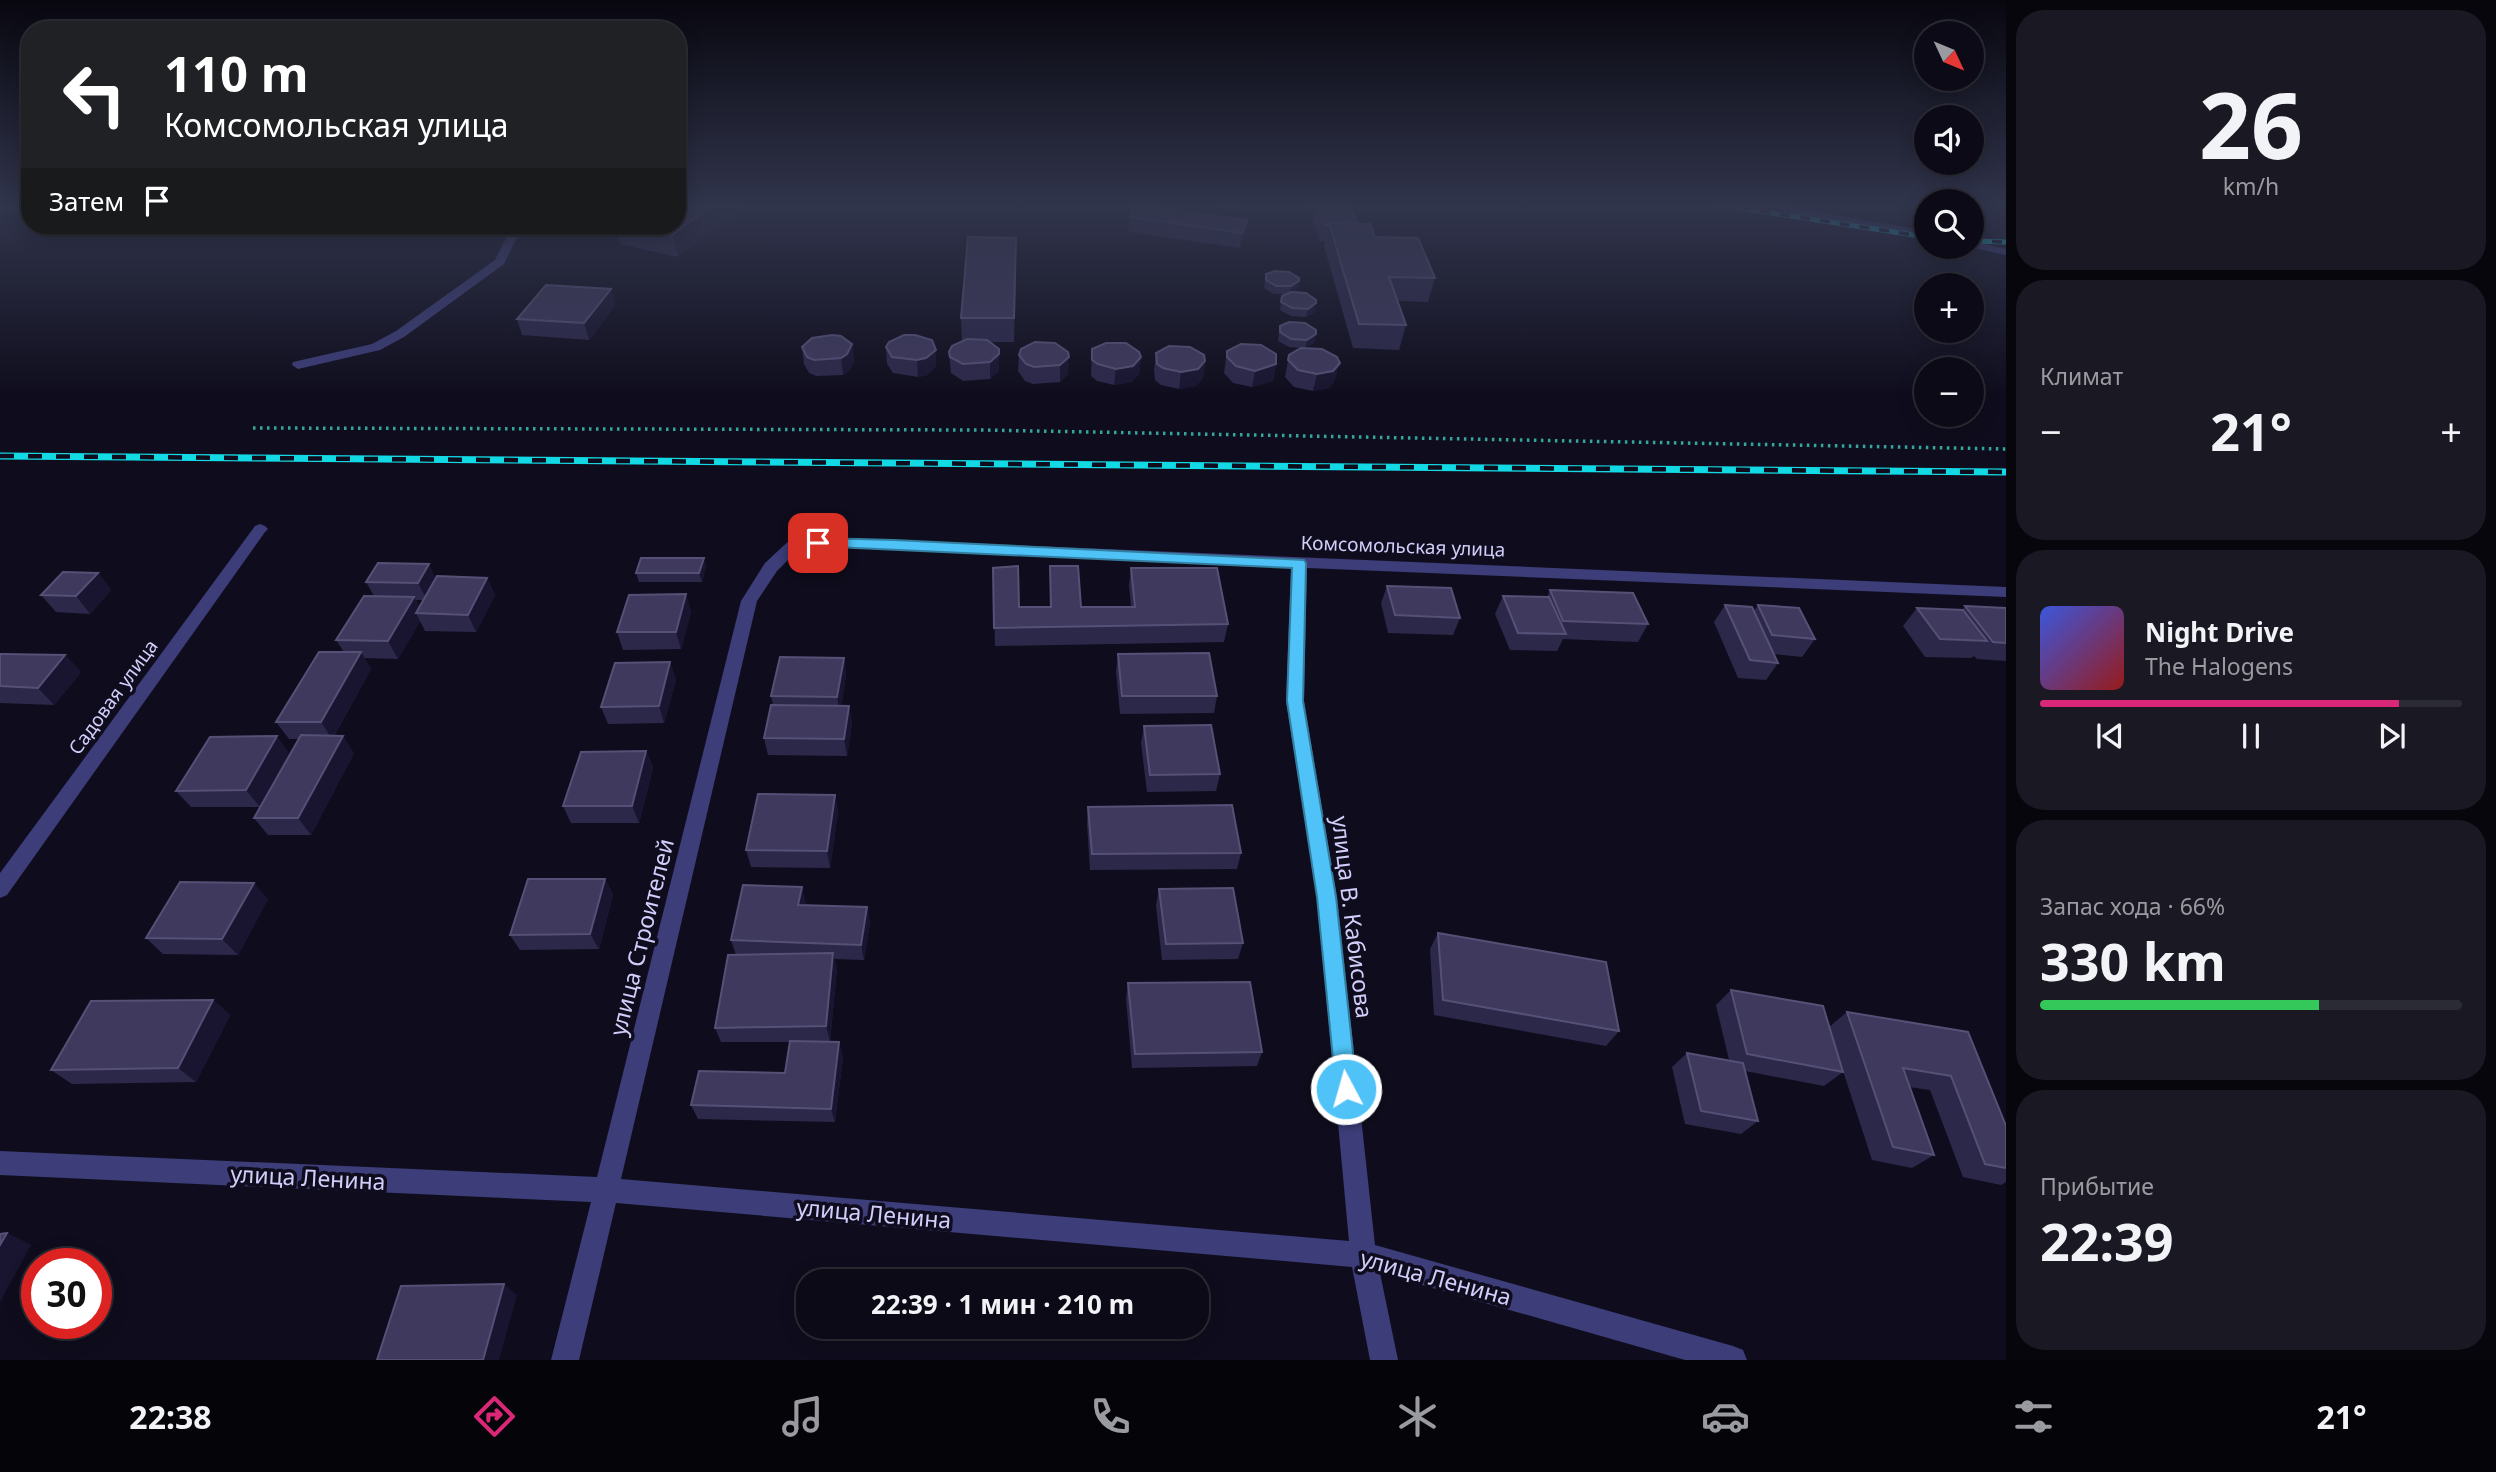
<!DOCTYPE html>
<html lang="ru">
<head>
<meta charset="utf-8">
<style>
	body { margin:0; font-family:"Noto Sans",sans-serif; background:#191823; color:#f1f3f6; height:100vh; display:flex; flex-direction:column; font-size:26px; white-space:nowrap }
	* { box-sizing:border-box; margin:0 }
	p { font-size:23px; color:#9a9aa1 }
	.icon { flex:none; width:38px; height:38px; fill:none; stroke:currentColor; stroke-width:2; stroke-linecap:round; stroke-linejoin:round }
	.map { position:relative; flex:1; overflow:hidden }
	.sheet { display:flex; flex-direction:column; gap:10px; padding:10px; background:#06060c; width:490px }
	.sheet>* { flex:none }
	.banner { position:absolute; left:21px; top:21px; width:665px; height:214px; border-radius:28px; box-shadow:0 4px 18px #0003,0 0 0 2px #2b2b35; background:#202124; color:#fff; overflow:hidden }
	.needle { width:46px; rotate:134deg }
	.buttons { position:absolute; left:1914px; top:21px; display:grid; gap:14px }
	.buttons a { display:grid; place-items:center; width:70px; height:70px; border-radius:50%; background:#0b0a16; box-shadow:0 4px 18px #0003,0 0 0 2px #2b2b35; font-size:35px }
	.speed { position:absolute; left:21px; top:1248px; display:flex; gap:14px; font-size:35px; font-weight:700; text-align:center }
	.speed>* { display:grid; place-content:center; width:91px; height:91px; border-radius:50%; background:#0b0a16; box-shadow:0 4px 18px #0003,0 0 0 2px #2b2b35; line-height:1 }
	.speed .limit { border:10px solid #d22; background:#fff; color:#111 }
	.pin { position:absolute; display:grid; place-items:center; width:60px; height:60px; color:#fff; margin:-30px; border-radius:14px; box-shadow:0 4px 10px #0006 }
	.me { position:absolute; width:77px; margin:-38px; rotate:354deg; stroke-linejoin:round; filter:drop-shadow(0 0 5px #0008) }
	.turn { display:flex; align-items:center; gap:24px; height:147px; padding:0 28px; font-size:32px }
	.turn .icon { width:91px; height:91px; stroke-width:2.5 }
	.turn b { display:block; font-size:49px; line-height:60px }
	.then { display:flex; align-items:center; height:66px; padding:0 28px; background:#0003; gap:14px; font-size:26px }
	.big { font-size:52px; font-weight:700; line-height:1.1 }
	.sheet .tile { flex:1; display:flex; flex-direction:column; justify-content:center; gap:10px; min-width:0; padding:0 24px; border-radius:28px; background:#191823 }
	.sheet .dial { align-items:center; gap:0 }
	.dial b { font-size:91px; line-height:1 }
	.song { display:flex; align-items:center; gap:21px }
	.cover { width:84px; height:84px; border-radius:10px; background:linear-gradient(135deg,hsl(230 70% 55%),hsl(0 70% 35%)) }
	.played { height:7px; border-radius:4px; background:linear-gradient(90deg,#db2777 85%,#2b2b35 85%) }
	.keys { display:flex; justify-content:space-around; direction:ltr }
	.heat { display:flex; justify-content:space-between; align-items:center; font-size:38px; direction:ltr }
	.charge { height:10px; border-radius:5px; background:linear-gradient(90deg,#34c759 66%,#2b2b35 0) }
	.trip { position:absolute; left:796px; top:1269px; width:413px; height:70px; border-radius:28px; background:#0b0a16; box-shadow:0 4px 18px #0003,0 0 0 2px #2b2b35; font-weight:700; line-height:70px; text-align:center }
	.tab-bar { display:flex; height:112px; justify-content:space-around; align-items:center; background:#040409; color:#9a9aa1 }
	.tab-bar .icon { width:49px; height:49px }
	.tab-bar .active { color:#db2777 }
	.tab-bar b { font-size:32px; color:#f1f3f6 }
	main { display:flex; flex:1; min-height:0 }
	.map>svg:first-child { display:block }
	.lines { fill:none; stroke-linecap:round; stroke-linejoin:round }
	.path { stroke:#37a69a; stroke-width:3.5; stroke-dasharray:2.5 4.5; stroke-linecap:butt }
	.minor { fill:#3c3d79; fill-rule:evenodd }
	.rail-far1-casing { stroke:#12d9e3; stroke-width:5 }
	.rail-casing { stroke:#12d9e3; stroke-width:7 }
	.rail-far1 { stroke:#0f0d1d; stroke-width:3.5; stroke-dasharray:10; stroke-linecap:butt }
	.rail { stroke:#0f0d1d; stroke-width:4.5; stroke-dasharray:14; stroke-linecap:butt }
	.wall { fill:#2c284a; fill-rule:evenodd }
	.shaded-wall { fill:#191530 }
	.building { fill:#3e395d; stroke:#555176; stroke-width:2 }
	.route { fill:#4fc3f7; stroke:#337fa1; stroke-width:2 }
	.labels { text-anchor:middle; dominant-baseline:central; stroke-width:7; stroke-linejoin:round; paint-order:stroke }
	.street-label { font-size:19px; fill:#d1cefb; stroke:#0f0d1d }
	.near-street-label { font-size:23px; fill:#d1cefb; stroke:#0f0d1d }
</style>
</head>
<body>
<main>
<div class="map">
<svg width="2006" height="1360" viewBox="0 0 2006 1360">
	<rect width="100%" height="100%" fill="#0f0d1d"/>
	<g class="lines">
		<polyline class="path" points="253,428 982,430 2006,449"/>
		<g class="minor">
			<polygon points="30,205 30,209 0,213 0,207"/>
			<polygon points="1752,205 1778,205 1927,231 1927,237"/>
			<polygon points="527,226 520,231 504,264 404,337 380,350 298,369 292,365 293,362 372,344 396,331 495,260 512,227"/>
			<polygon points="1972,241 2006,249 2006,255 1970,247 1972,247"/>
			<polygon points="260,524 265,526 268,529 265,532 7,895 0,898 0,873 255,526"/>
			<path d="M798 536 2006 587V597L1307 568 1304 701 1337 897 1375 1245 1733 1346 1743 1350 1747 1360H1685L1380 1273 1398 1360H1370L1352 1267 616 1203 579 1360H551L591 1202 0 1175V1151L597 1177 741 601 765 563 793 537ZM802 546 1291 567 1286 701 1317 897 1349 1241 621 1179 757 601 777 571Z"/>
		</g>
		<defs>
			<g id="rail-far1">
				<polyline points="1721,205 1927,237"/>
				<polyline points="1972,241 2006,242"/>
			</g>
			<polyline id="rail" points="0,456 2006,472"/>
		</defs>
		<use href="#rail-far1" class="rail-far1-casing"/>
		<use href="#rail" class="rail-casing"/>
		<use href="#rail-far1" class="rail-far1"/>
		<use href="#rail" class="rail"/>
	</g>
	<g class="wall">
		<polygon points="1213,205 1241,205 1240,209"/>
		<polygon points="1308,205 1350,205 1358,224 1435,278 1428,302 1398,301 1406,325 1399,350 1353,348 1324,246 1325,241 1320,241"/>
		<polygon points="1130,217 1247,220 1245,236 1240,248 1128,232"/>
		<polygon points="615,226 677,226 678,257 620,244"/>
		<polygon points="1016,238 1014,342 989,342 999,371 990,379 963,381 951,373 949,352 962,342 961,318"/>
		<polygon points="1266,274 1298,289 1293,292 1315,312 1306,317 1291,316 1280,310 1282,296 1286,294 1274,294 1264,288"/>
		<polygon points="611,289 615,305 589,340 522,335 517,319"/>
		<polygon points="1280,326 1316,334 1314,343 1305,348 1335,380 1329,388 1313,391 1294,387 1285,377 1289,355 1301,348 1289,347 1278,341"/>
		<polygon points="1055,343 1068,374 1060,382 1033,384 1025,381 1018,371 1019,355"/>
		<polygon points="852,344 854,361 849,371 843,375 816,376 809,373 804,364 802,347"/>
		<polygon points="886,347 936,366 927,375 918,377 893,373 887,364"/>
		<polygon points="1092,349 1141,357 1139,374 1131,382 1114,385 1097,381 1091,376"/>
		<polygon points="1227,351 1276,364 1273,381 1252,387 1233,383 1224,373"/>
		<polygon points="1156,353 1205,361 1203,378 1196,386 1179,389 1161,385 1155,380 1154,370"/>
		<polygon points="706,566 702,582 639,582 636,573"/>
		<polygon points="1050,566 1081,607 1131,607 1129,585 1131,568 1228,624 1224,642 995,646 993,568 1019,607 1050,607"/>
		<polygon points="98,573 111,590 90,614 56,612 41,595"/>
		<path d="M436 578H487L495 595 476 632 425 631 420 621 398 659 364 658 371 669 334 736 354 753 311 835H268L254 818 299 739H289L276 722 344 652 336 640 374 596 366 582ZM416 600H423L419 607Z"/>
		<polygon points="1387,586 1460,618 1453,635 1388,633 1381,603"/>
		<polygon points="1550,590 1648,624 1638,642 1563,639 1557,651 1510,650 1495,614 1503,596 1547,597"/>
		<polygon points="686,594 691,612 681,649 623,650 617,632"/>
		<polygon points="1725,605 1754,611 1758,605 1815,639 1802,657 1774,654 1778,663 1766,680 1738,678 1714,622"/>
		<polygon points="1965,606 2006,608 2006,661 1977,659 1974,656 1971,658 1925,657 1903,626 1917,608 1962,610"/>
		<polygon points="0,654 65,655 81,672 54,705 0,703"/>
		<polygon points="1118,654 1217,696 1214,713 1120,714 1116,671"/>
		<polygon points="844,658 846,676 841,706 849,706 852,723 847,756 768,755 764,738 773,705 771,696"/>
		<polygon points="670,662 676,680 664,723 608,724 601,707"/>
		<polygon points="1144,726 1220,774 1216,791 1147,792 1141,743"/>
		<polygon points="646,751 653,768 639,823 571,823 563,806"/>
		<polygon points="290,754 260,807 191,807 176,791"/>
		<polygon points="835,795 838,812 830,868 751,867 746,850"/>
		<polygon points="1088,807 1241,853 1237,869 1090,870 1087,823"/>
		<polygon points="605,879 613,895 599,949 520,950 510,935"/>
		<polygon points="1159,889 1243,943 1238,959 1162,960 1156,905"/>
		<polygon points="268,899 238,955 163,954 146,938"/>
		<polygon points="806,903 805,905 867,907 870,923 864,960 834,959 837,969 830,1041 810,1041 843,1056 835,1122 698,1119 691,1105 785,1073 790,1042 721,1042 715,1028 736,955 731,940"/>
		<polygon points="1438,933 1619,1031 1606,1046 1434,1015 1430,949"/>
		<polygon points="1128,983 1262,1052 1257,1066 1132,1068 1126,998"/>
		<polygon points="1731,990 1829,1027 1847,1012 1968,1032 2006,1126 2006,1182 2001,1185 1963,1177 1930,1090 1909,1087 1934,1155 1912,1168 1872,1160 1830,1031 1843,1072 1824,1086 1745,1071 1758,1121 1741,1134 1685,1124 1672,1067 1687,1053 1729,1060 1716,1005"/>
		<polygon points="213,1000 230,1015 196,1082 72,1084 51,1070"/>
	</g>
	<g class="shaded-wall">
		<polygon points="713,205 747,205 678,257 673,234"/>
		<polygon points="1247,220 1245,236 1240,248 1242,233"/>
		<polygon points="1299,281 1298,289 1289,295 1291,286"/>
		<polygon points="611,289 615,305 589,340 584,323"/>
		<polygon points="1316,303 1315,312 1306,317 1308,309"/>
		<polygon points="1316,334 1314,343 1305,348 1307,340"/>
		<polygon points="852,344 854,361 849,371 843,375 841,358"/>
		<polygon points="936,350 936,366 927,375 918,377 917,360"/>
		<polygon points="999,354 999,371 990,379 990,362"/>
		<polygon points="1069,357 1068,374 1060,382 1060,365"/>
		<polygon points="1141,357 1139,374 1131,382 1114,385 1116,369"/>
		<polygon points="1205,361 1203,378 1196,386 1179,389 1181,372"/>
		<polygon points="1340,363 1335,380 1329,388 1313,391 1317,374"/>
		<polygon points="1276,364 1273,381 1252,387 1255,371"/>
		<polygon points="704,558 706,566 702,582 699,573"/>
		<polygon points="429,564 437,581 427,600 418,583"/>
		<polygon points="98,573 111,590 90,614 76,596"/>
		<polygon points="487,578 495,595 476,632 468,615"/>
		<polygon points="686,594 691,612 681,649 676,632"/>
		<polygon points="414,597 423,614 416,613 420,621 398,659 388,641"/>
		<polygon points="361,652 371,669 332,739 321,722"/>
		<polygon points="65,655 81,672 54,705 38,688"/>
		<polygon points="844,658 846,676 840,714 837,697"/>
		<polygon points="670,662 676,680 664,723 659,706"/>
		<polygon points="849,706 852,723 847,756 844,739"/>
		<polygon points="277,736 290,754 260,807 246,790"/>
		<polygon points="343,736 354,753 311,835 298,818"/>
		<polygon points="646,751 653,768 639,823 632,806"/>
		<polygon points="835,795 838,812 830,868 827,851"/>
		<polygon points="605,879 613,895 599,949 590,934"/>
		<polygon points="254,883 268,899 238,955 222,939"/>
		<polygon points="802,887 806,903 802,921 798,905"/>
		<polygon points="867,907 870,923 864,960 861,945"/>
		<polygon points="833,953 837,969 830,1041 826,1026"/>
		<polygon points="213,1000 230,1015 196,1082 178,1068"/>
		<polygon points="839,1042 843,1056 835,1122 831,1109"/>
		<polygon points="7,1233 31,1245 0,1302 0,1245"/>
		<polygon points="504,1284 517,1295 499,1360 483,1360"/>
	</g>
	<g class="building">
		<polygon points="677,205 713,205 673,234 633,226 677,226"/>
		<polygon points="1136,205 1139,205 1247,220 1242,233 1130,217"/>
		<polygon points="1316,205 1350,205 1358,224 1329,223 1328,225 1324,225"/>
		<polygon points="1329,223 1370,224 1375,237 1418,238 1435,278 1389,277 1406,325 1359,324"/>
		<polygon points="968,237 1016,238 1014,318 961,318"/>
		<polygon points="1275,271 1289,272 1299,278 1299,281 1291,286 1276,286 1266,280 1266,274"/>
		<polygon points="546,285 611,289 584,323 517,319"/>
		<polygon points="1291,292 1306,293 1316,300 1316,303 1308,309 1292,308 1281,302 1282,296"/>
		<polygon points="1289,322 1305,323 1316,330 1316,334 1307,340 1291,339 1280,332 1280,326"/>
		<polygon points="832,335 841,336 852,344 847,354 841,358 814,360 807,357 802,347 812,338"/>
		<polygon points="904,335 915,335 932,340 936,350 926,358 917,360 892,357 886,347 889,342"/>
		<polygon points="967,339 987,340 999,349 999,354 990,362 963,364 950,357 949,352 952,346"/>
		<polygon points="1035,342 1055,343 1068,352 1069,357 1060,365 1034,367 1026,364 1019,355 1021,349"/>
		<polygon points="1106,343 1126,343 1139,352 1141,357 1133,366 1116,369 1098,364 1092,360 1092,349"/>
		<polygon points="1241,344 1261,345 1276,354 1276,364 1255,371 1236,366 1227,357 1227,351"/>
		<polygon points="1169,346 1190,347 1204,355 1205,361 1198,369 1181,372 1163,368 1157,364 1156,353"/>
		<polygon points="1301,348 1322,349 1337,357 1340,363 1333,371 1317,374 1298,370 1288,360 1289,355"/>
		<polygon points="641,558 704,558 699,573 636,573"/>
		<polygon points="378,563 429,564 418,583 366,582"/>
		<polygon points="1018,566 1019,607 1051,607 1050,566 1078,566 1081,607 1135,607 1131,568 1217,568 1228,624 994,628 993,568"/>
		<polygon points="63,572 98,573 76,596 41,595"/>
		<polygon points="437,576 487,578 468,615 416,613"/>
		<polygon points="1387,586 1451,588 1460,618 1395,615"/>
		<polygon points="1550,590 1633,593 1648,624 1563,621"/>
		<polygon points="686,594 676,632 617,632 629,595"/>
		<polygon points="364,596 414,597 388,641 336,640"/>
		<polygon points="1503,596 1549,597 1566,634 1518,633"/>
		<polygon points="1725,605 1752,607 1778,663 1750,660"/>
		<polygon points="1758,605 1799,608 1815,639 1772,635"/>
		<polygon points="1965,606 2006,608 2006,643 1993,642"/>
		<polygon points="1917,608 1963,610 1987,641 1940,639"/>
		<polygon points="319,652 361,652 321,722 276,722"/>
		<polygon points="1209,653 1217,696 1122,696 1118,654"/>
		<polygon points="0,654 1,654 65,655 38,688 0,686"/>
		<polygon points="780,657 844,658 837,697 771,696"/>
		<polygon points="670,662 659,706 601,707 615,663"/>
		<polygon points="771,705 849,706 844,739 764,738"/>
		<polygon points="1211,725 1220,774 1150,775 1144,726"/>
		<polygon points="301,735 343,736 298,818 254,818"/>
		<polygon points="277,736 246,790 176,791 210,737"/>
		<polygon points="646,751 632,806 563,806 581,752"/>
		<polygon points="758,794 835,795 827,851 746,850"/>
		<polygon points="1232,805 1241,853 1092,854 1088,807"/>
		<polygon points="528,879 605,879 590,934 510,935"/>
		<polygon points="180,882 254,883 222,939 146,938"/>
		<polygon points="743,885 802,887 798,905 867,907 861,945 731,940"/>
		<polygon points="1233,888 1243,943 1166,944 1159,889"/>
		<polygon points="1438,933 1606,962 1619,1031 1443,1000"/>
		<polygon points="833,953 826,1026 715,1028 728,955"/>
		<polygon points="1250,982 1262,1052 1135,1054 1128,983"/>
		<polygon points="1731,990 1823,1006 1843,1072 1747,1054"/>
		<polygon points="213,1000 178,1068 51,1070 91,1001"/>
		<polygon points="1847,1012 1968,1032 2006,1126 2006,1168 1985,1164 1951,1076 1903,1068 1934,1155 1893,1147"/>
		<polygon points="790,1041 839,1042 831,1109 691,1105 699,1071 785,1073"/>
		<polygon points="1687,1053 1743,1063 1758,1121 1701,1111"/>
		<polygon points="7,1233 0,1245 0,1234"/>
		<polygon points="504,1284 483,1360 377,1360 401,1286"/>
	</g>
	<linearGradient id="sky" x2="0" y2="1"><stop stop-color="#080710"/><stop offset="0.52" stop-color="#31354c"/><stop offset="1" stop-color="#31354c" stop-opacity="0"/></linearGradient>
	<rect width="2006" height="396" fill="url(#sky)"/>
	<polygon class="route" points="818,538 894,540 1304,560 1306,563 1303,701 1336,897 1357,1089 1354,1097 1346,1100 1339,1097 1336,1089 1317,897 1287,701 1292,568 813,546 811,543"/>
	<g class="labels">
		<g class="street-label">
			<text transform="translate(1403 546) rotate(2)">Комсомольская улица</text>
			<text transform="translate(113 697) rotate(-54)">Садовая улица</text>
		</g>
		<g class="near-street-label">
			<text transform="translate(1353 917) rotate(83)">улица В. Кабисова</text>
			<text transform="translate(641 937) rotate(-76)">улица Строителей</text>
			<text transform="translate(308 1177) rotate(3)">улица Ленина</text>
			<text transform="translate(874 1213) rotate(5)">улица Ленина</text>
			<text transform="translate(1436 1277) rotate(15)">улица Ленина</text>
		</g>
	</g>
</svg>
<div class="buttons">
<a><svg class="needle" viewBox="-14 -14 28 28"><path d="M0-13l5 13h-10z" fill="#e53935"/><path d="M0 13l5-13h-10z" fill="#9a9aa1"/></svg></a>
<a><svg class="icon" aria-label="sound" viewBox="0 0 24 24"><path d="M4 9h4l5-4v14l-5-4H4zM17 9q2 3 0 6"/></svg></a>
<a><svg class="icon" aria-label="search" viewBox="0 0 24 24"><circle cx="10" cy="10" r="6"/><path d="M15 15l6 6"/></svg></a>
<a>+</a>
<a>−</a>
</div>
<div class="speed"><div class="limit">30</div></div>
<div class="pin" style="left:818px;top:543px;background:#d93025"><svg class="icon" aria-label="arrive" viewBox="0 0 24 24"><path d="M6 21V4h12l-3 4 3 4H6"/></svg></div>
<svg class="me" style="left:1346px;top:1089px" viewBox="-20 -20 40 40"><circle r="17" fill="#4fc3f7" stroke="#fff" stroke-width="3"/><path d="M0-11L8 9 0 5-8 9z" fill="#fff"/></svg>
<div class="trip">22:39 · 1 мин · 210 m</div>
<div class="banner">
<div class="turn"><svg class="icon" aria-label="left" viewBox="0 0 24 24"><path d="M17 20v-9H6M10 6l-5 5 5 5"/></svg><div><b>110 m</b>Комсомольская улица</div></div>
<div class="then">Затем<svg class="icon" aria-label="arrive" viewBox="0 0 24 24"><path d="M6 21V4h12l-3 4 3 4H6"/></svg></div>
</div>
</div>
<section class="sheet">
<div class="tile dial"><b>26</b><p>km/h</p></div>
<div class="tile"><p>Климат</p>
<div class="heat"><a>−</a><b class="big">21°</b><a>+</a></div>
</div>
<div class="tile">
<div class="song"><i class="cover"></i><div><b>Night Drive</b><p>The Halogens</p></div></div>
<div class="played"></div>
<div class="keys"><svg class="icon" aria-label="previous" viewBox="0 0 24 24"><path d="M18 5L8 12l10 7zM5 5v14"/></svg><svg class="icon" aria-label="pause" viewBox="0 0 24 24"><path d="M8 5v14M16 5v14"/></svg><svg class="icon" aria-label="next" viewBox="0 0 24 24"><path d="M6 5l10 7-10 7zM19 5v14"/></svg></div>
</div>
<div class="tile"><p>Запас хода · 66%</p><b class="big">330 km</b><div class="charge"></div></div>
<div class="tile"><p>Прибытие</p><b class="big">22:39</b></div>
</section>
</main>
<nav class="tab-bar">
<b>22:38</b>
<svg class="icon active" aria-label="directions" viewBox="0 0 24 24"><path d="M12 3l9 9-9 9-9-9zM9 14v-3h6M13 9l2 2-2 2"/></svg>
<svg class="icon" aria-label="music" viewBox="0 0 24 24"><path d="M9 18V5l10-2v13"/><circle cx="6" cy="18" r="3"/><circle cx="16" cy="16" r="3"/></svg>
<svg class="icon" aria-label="phone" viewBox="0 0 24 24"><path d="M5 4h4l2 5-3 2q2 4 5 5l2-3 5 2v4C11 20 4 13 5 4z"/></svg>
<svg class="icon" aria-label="climate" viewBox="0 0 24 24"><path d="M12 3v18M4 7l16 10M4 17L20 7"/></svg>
<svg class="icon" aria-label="car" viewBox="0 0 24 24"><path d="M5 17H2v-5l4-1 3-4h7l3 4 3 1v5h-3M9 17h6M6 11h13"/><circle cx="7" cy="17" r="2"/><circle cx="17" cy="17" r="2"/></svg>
<svg class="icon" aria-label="filters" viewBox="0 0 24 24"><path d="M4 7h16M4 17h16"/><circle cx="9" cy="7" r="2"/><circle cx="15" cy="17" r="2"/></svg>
<b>21°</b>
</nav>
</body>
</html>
